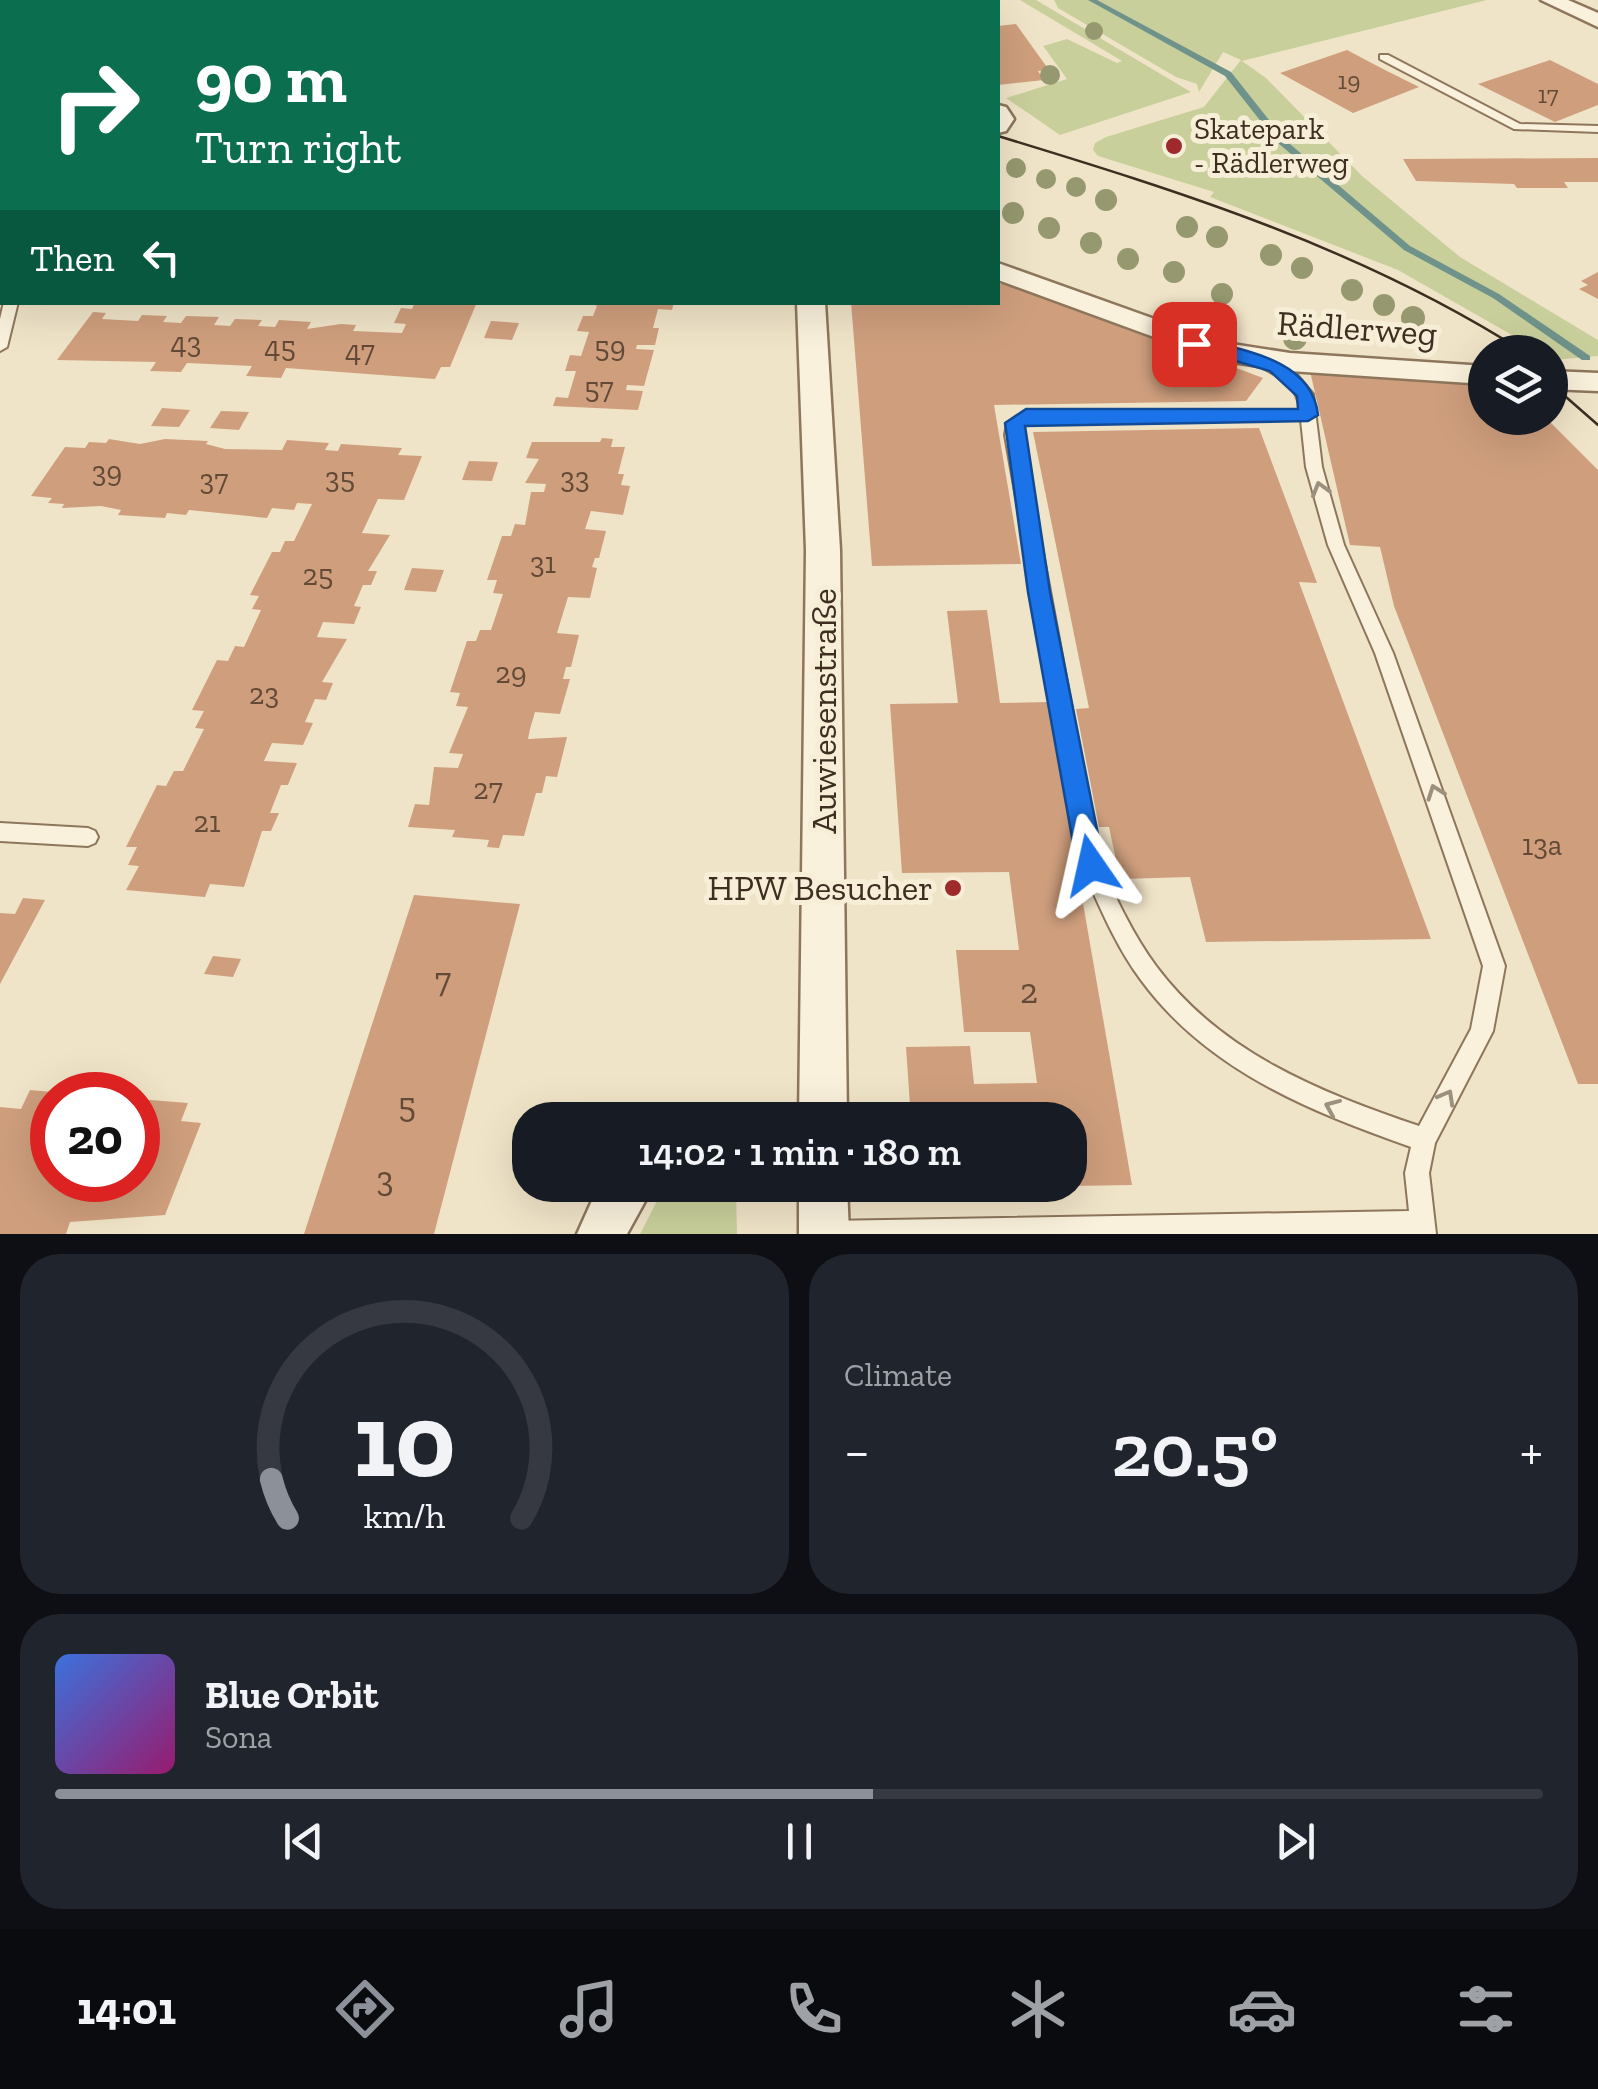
<!DOCTYPE html>
<html lang="en">
<head>
<meta charset="utf-8">
<style>
	body { margin:0; font-family:"Zilla Slab",serif; background:#20242c; color:#f1f3f6; height:100vh; display:flex; flex-direction:column; font-size:38px; white-space:nowrap }
	* { box-sizing:border-box; margin:0 }
	p { font-size:32px; color:#9ea1a6 }
	.icon { flex:none; width:55px; height:55px; fill:none; stroke:currentColor; stroke-width:2; stroke-linecap:round; stroke-linejoin:round }
	.map { position:relative; height:1234px; overflow:hidden }
	.sheet { display:flex; flex-direction:column; gap:20px; padding:20px; background:#0d0f14; flex:1 }
	.sheet>* { flex:none }
	.guide { position:absolute; left:0px; top:0px; width:1000px; height:305px; box-shadow:0 10px 40px #0002; background:#0b6e4f; color:#fff; overflow:hidden }
	.controls { position:absolute; left:1468px; top:335px; display:grid; gap:20px }
	.controls a { display:grid; place-items:center; width:100px; height:100px; border-radius:50%; background:#171b24; box-shadow:0 10px 40px #0002; font-size:50px }
	.speed { position:absolute; left:30px; top:1072px; display:flex; gap:20px; font-size:50px; font-weight:700; text-align:center }
	.speed>* { display:grid; place-content:center; width:130px; height:130px; border-radius:50%; background:#171b24; box-shadow:0 10px 40px #0002; line-height:1 }
	.speed .limit { border:15px solid #d22; background:#fff; color:#111 }
	.pin { position:absolute; display:grid; place-items:center; width:85px; height:85px; color:#fff; margin:-42px; border-radius:20px; box-shadow:0 5px 15px #0006 }
	.me { position:absolute; width:110px; margin:-55px; rotate:349deg; stroke-linejoin:round; filter:drop-shadow(0 0 8px #0008) }
	.turn { display:flex; align-items:center; gap:35px; height:210px; padding:0 30px; font-size:45px }
	.turn .icon { width:130px; height:130px; stroke-width:2.5 }
	.turn b { display:block; font-size:70px; line-height:85px }
	.then { display:flex; align-items:center; height:95px; padding:0 30px; background:#0003; gap:20px; font-size:38px }
	.big { font-size:75px; font-weight:600; line-height:1.1 }
	.sheet .widget { flex:1; display:flex; flex-direction:column; justify-content:center; gap:15px; min-width:0; padding:0 35px; border-radius:40px; background:#20242c }
	.sheet .dial { align-items:center; gap:0 }
	.dial svg { height:260px; overflow:visible; fill:none; stroke:#363941; stroke-width:7; stroke-linecap:round; text-anchor:middle }
	.dial text { fill:#f1f3f6; stroke:none }
	.song { display:flex; align-items:center; gap:30px }
	.cover { width:120px; height:120px; border-radius:15px; background:linear-gradient(135deg,hsl(220 70% 55%),hsl(320 70% 35%)) }
	.played { height:10px; border-radius:5px; background:linear-gradient(90deg,#8c9099 55%,#363941 55%) }
	.keys { display:flex; justify-content:space-around; direction:ltr }
	.heat { display:flex; justify-content:space-between; align-items:center; font-size:55px; direction:ltr }
	.sheet .tiles { flex:1; display:grid; gap:20px; grid-template-columns:1fr 1fr }
	.widget:last-child { grid-column:span 2 }
	.trip { position:absolute; left:512px; top:1102px; width:575px; height:100px; border-radius:40px; background:#171b24; box-shadow:0 10px 40px #0002; font-weight:600; line-height:100px; text-align:center }
	.tab-bar { display:flex; height:160px; justify-content:space-around; align-items:center; background:#090b0e; color:#9ea1a6 }
	.tab-bar .icon { width:70px; height:70px }
	.tab-bar .current { color:#8c9099 }
	.tab-bar b { font-size:45px; color:#f1f3f6 }
	.map>svg:first-child { display:block }
	.green { fill:#c9cf9b }
	.lines { fill:none; stroke-linecap:round; stroke-linejoin:round }
	.stream { fill:#6f938a; fill-rule:evenodd }
	.building { fill:#cf9f7d }
	.lane-casing { stroke:#8d765c; stroke-width:4 }
	.street-casing { stroke:#8d765c; stroke-width:5 }
	.lane { fill:#faf1dc; fill-rule:evenodd }
	.street { fill:#faf1dc; fill-rule:evenodd }
	.tram { stroke:#3d2e20; stroke-width:2.5 }
	.tree { fill:#96986f }
	.oneway { stroke:#9c907e }
	.route { fill:#1a73e8; stroke:#114b97; stroke-width:2.5 }
	.poi-dot { fill:#9e2a2b; stroke:#f7eed8; stroke-width:4 }
	.labels { text-anchor:middle; dominant-baseline:central; stroke-width:10; stroke-linejoin:round; paint-order:stroke }
	.far-number-label { font-size:25px; fill:#624a37 }
	.far-poi-label { font-size:30px; fill:#3d2e20; stroke:#f7eed8; text-anchor:start }
	.number-label { font-size:30px; fill:#624a37 }
	.street-label { font-size:35px; fill:#3d2e20; stroke:#f7eed8 }
	.poi-label { font-size:35px; fill:#3d2e20; stroke:#f7eed8; text-anchor:end }
	.near-number-label { font-size:35px; fill:#624a37 }
</style>
</head>
<body>
<div class="map">
<svg width="1598" height="1234" viewBox="0 0 1598 1234">
	<rect width="100%" height="100%" fill="#f0e4c8"/>
	<g class="green">
		<polygon points="1020,0 1036,0 1191,92 1060,135 1006,98 1067,79 1043,46 1067,39 1117,63 1122,61"/>
		<polygon points="1054,0 1487,0 1242,61 1266,78 1362,176 1460,257 1598,340 1598,356 1554,360 1550,352 1542,352 1398,270 1210,197 1214,192 1098,156 1093,150 1095,143 1106,137 1204,107 1241,60 1223,52 1199,92 1197,84 1176,77 1058,8"/>
		<polygon points="678,1185 724,1185 736,1191 737,1234 640,1234 658,1199"/>
	</g>
	<g class="lines">
		<polygon class="stream" points="1088,0 1097,0 1231,72 1284,139 1410,246 1499,294 1590,356 1590,360 1582,360 1493,298 1404,250 1278,143 1225,76"/>
	</g>
	<g class="building">
		<polygon points="1016,24 1049,70 1038,71 1044,80 998,85 998,26"/>
		<polygon points="1347,50 1383,69 1419,87 1353,113 1280,73"/>
		<polygon points="1550,60 1598,84 1598,105 1555,122 1478,84"/>
		<polygon points="1598,158 1598,182 1564,182 1568,188 1517,188 1514,184 1416,181 1403,159"/>
		<polygon points="1598,272 1598,299 1579,289 1588,285 1581,281"/>
		<polygon points="998,284 1012,284 1263,378 1246,401 994,405 1021,564 872,566 851,302 998,302"/>
		<polygon points="415,302 477,302 450,367 441,367 435,379 286,368 281,378 246,376 252,366 187,363 181,372 150,371 156,362 57,360 93,312 106,313 102,319 138,321 142,315 167,316 163,322 181,323 186,316 219,317 214,325 230,326 235,319 262,320 258,326 275,327 279,320 311,322 307,329 341,324 356,325 353,331 402,333 406,324 394,323 401,308 412,309"/>
		<polygon points="587,302 674,302 672,310 658,309 653,328 659,328 655,345 637,345 636,349 654,350 644,386 627,385 626,390 643,391 638,410 553,406 556,397 568,398 576,371 565,371 570,355 581,356 589,332 577,331 583,316 593,316 597,306"/>
		<polygon points="491,321 519,323 512,340 484,338"/>
		<polygon points="1310,371 1485,382 1485,418 1546,418 1598,470 1598,1084 1578,1084 1394,606 1380,547 1350,545"/>
		<polygon points="162,408 190,410 179,427 151,426"/>
		<polygon points="221,411 249,412 239,430 210,428"/>
		<polygon points="1259,428 1317,583 1299,582 1431,939 1206,942 1190,877 1120,879 1109,827 1099,827 1076,709 1089,708 1033,432"/>
		<polygon points="602,438 613,439 611,447 625,447 618,474 624,474 621,485 630,486 623,515 591,511 585,529 606,531 599,558 595,558 592,567 597,568 590,598 568,597 557,633 579,635 571,667 566,667 563,679 570,679 560,714 535,712 530,729 528,739 567,737 557,777 546,776 542,793 536,793 524,836 503,835 499,848 487,847 489,840 452,837 455,830 408,827 415,804 429,805 434,767 458,768 463,754 449,753 468,707 456,706 460,693 450,692 467,641 476,641 480,630 491,630 503,594 493,593 497,580 487,580 502,536 511,536 515,524 525,525 531,492 544,492 546,484 525,483 539,459 526,458 532,442 600,442"/>
		<polygon points="109,439 140,444 165,439 208,441 206,444 225,449 282,450 287,440 329,443 325,450 338,451 341,444 402,448 398,455 422,456 404,500 378,499 362,533 390,535 368,571 377,571 371,585 363,585 354,606 361,607 354,624 323,622 317,637 347,639 322,682 333,683 326,700 315,699 305,722 313,723 303,745 272,743 264,761 297,763 288,785 281,785 270,813 279,813 271,831 262,831 244,887 210,884 205,897 126,890 139,866 128,865 137,847 126,847 157,785 166,786 174,771 183,771 204,729 195,728 204,711 192,710 217,660 228,661 235,646 244,647 261,610 252,609 259,596 250,595 272,552 280,552 285,541 294,541 312,504 297,503 294,510 272,508 267,518 189,510 186,515 167,513 165,518 118,515 121,510 101,506 62,508 64,504 48,503 52,498 31,496 65,447 85,448 89,442 106,443"/>
		<polygon points="469,461 498,462 492,481 462,480"/>
		<polygon points="412,568 444,570 436,592 404,590"/>
		<polygon points="987,610 1000,703 1048,702 1132,1185 1070,1186 1070,1120 911,1120 906,1047 970,1046 974,1084 1037,1083 1030,1032 964,1032 956,950 1019,950 1009,872 902,873 890,704 958,703 947,611"/>
		<polygon points="414,895 520,904 434,1234 304,1234"/>
		<polygon points="23,898 45,900 0,984 0,913 15,914"/>
		<polygon points="213,956 241,959 233,977 204,974"/>
		<polygon points="30,1090 52,1092 52,1180 138,1180 138,1099 188,1103 181,1121 201,1123 165,1215 70,1222 66,1234 0,1234 0,1107 21,1109"/>
		<polygon points="915,1185 984,1185 985,1198 916,1199"/>
	</g>
	<g class="lines">
		<defs>
			<g id="lane">
				<polygon points="12,0 22,0 23,2 13,2"/>
				<polygon points="1380,55 1388,55 1520,124 1598,126 1598,132 1514,129 1380,59"/>
				<polygon points="4,302 18,302 7,347 0,351 0,319"/>
				<path d="M1258 356 1297 375 1313 394 1322 467 1344 545 1393 653 1505 966 1493 1031 1435 1143 1429 1173 1436 1234H814L817 1224 826 1221 1409 1211 1405 1173 1411 1147C1309 1111 1207 1070 1141 980 1115 945 1099 905 1081 865L1005 435 1007 423 1026 411 1300 410C1297 382 1276 375 1253 363V357ZM1301 420 1306 467 1328 545 1375 653 1483 966 1471 1029 1419 1126C1319 1092 1221 1053 1156 966 1133 935 1117 900 1101 865L1021 435 1022 425 1029 421Z"/>
				<polygon points="0,823 88,828 95,831 98,837 95,843 88,846 0,841"/>
			</g>
			<g id="street">
				<polygon points="639,0 660,0 661,2 641,2"/>
				<polygon points="824,0 845,0 846,2 826,2"/>
				<polygon points="1541,0 1568,0 1598,13 1598,27"/>
				<polygon points="998,105 1006,107 1014,119 1006,131 998,133"/>
				<polygon points="998,263 1219,342 1290,353 1485,366 1485,384 1290,371 1214,359 998,280"/>
				<polygon points="797,302 825,302 840,550 847,1120 799,1120 806,550"/>
				<polygon points="1550,371 1598,373 1598,391 1550,389"/>
				<polygon points="599,1185 654,1185 627,1234 577,1234"/>
				<polygon points="799,1185 847,1185 849,1234 799,1234"/>
			</g>
		</defs>
		<use href="#lane" class="lane-casing"/>
		<use href="#street" class="street-casing"/>
		<use href="#lane" class="lane"/>
		<use href="#street" class="street"/>
		<g class="tram">
			<path d="M998 136C1182 192 1361 248 1524 352"/>
			<polyline points="1550,383 1598,425"/>
		</g>
	</g>
	<g class="tree">
		<circle cx="1094" cy="31" r="9"/>
		<circle cx="1050" cy="75" r="10"/>
		<circle cx="1016" cy="168" r="10"/>
		<circle cx="1046" cy="179" r="10"/>
		<circle cx="1076" cy="187" r="10"/>
		<circle cx="1106" cy="200" r="11"/>
		<circle cx="1013" cy="213" r="11"/>
		<circle cx="1187" cy="227" r="11"/>
		<circle cx="1049" cy="228" r="11"/>
		<circle cx="1217" cy="237" r="11"/>
		<circle cx="1091" cy="243" r="11"/>
		<circle cx="1271" cy="255" r="11"/>
		<circle cx="1128" cy="259" r="11"/>
		<circle cx="1302" cy="268" r="11"/>
		<circle cx="1174" cy="272" r="11"/>
		<circle cx="1352" cy="290" r="11"/>
		<circle cx="1222" cy="294" r="11"/>
		<circle cx="1384" cy="305" r="11"/>
		<circle cx="1413" cy="318" r="12"/>
		<circle cx="1295" cy="338" r="12"/>
	</g>
	<defs><path id="oneway-chevron" d="M-2-3.5L2.5 0L-2 3.5" fill="none" stroke-width="1.6" stroke-linecap="round" stroke-linejoin="round" transform="scale(2.5)"/></defs>
	<g class="oneway">
		<use href="#oneway-chevron" transform="translate(1320 489) rotate(-106)"/>
		<use href="#oneway-chevron" transform="translate(1435 792) rotate(-110)"/>
		<use href="#oneway-chevron" transform="translate(1447 1097) rotate(-61)"/>
		<use href="#oneway-chevron" transform="translate(1332 1107) rotate(-157)"/>
	</g>
	<path class="route" d="M1194 338C1241 350 1312 358 1318 415L1308 421 1025 426 1050 592 1104 865 1100 873H1081L1077 865 1028 592 1005 423 1026 409H1298L1297 396 1270 371 1188 347V340Z"/>
	<g class="poi-dot">
		<circle cx="1174" cy="146" r="10"/>
		<circle cx="953" cy="888" r="10"/>
	</g>
	<g class="labels">
		<g class="far-number-label">
			<text x="1349" y="80">19</text>
			<text x="1548" y="94">17</text>
		</g>
		<g class="far-poi-label">
			<text x="1194" y="129">Skatepark<tspan x="1194" dy="34">- Rädlerweg</tspan></text>
		</g>
		<g class="number-label">
			<text x="186" y="343">43</text>
			<text x="280" y="347">45</text>
			<text x="610" y="347">59</text>
			<text x="360" y="351">47</text>
			<text x="599" y="388">57</text>
			<text x="107" y="472">39</text>
			<text x="340" y="478">35</text>
			<text x="575" y="478">33</text>
			<text x="214" y="480">37</text>
			<text x="543" y="563">31</text>
			<text x="318" y="575">25</text>
			<text x="511" y="673">29</text>
			<text x="264" y="694">23</text>
			<text x="488" y="789">27</text>
			<text x="207" y="822">21</text>
			<text x="1542" y="845">13a</text>
		</g>
		<g class="street-label">
			<text transform="translate(1357 328) rotate(4)">Rädlerweg</text>
			<text transform="translate(824 711) rotate(-90)">Auwiesenstraße</text>
		</g>
		<g class="poi-label">
			<text x="933" y="888">HPW Besucher</text>
		</g>
		<g class="near-number-label">
			<text x="443" y="980">7</text>
			<text x="1029" y="991">2</text>
			<text x="407" y="1105">5</text>
			<text x="385" y="1179">3</text>
		</g>
	</g>
</svg>
<div class="controls">
<a><svg class="icon" aria-label="layers" viewBox="0 0 24 24"><path d="M12 4l9 5-9 5-9-5zM3 14l9 5 9-5"/></svg></a>
</div>
<div class="speed"><div class="limit">20</div></div>
<div class="pin" style="left:1194px;top:344px;background:#d93025"><svg class="icon" aria-label="arrive" viewBox="0 0 24 24"><path d="M6 21V4h12l-3 4 3 4H6"/></svg></div>
<svg class="me" style="left:1091px;top:865px" viewBox="-20 -20 40 40"><path d="M0-17L14 15 0 8-14 15z" fill="#1a73e8" stroke="#fff" stroke-width="4"/></svg>
<div class="trip">14:02 · 1 min · 180 m</div>
<div class="guide">
<div class="turn"><svg class="icon" aria-label="right" viewBox="0 0 24 24"><path d="M7 20v-9h11M14 6l5 5-5 5"/></svg><div><b>90 m</b>Turn right</div></div>
<div class="then">Then<svg class="icon" aria-label="left" viewBox="0 0 24 24"><path d="M17 20v-9H6M10 6l-5 5 5 5"/></svg></div>
</div>
</div>
<section class="sheet">
<div class="tiles">
<div class="widget dial"><svg viewBox="0 0 100 80">
<path d="M14 69A42 42 0 1 1 86 69"/>
<path d="M14 69A42 42 0 0 1 9 57" stroke="#8c9099"/>
<text x="50" y="56" font-size="32" font-weight="700">10</text>
<text x="50" y="72" font-size="11">km/h</text>
</svg></div>
<div class="widget"><p>Climate</p>
<div class="heat"><a>−</a><b class="big">20.5°</b><a>+</a></div>
</div>
<div class="widget">
<div class="song"><i class="cover"></i><div><b>Blue Orbit</b><p>Sona</p></div></div>
<div class="played"></div>
<div class="keys"><svg class="icon" aria-label="previous" viewBox="0 0 24 24"><path d="M18 5L8 12l10 7zM5 5v14"/></svg><svg class="icon" aria-label="pause" viewBox="0 0 24 24"><path d="M8 5v14M16 5v14"/></svg><svg class="icon" aria-label="next" viewBox="0 0 24 24"><path d="M6 5l10 7-10 7zM19 5v14"/></svg></div>
</div>
</div>
</section>
<nav class="tab-bar">
<b>14:01</b>
<svg class="icon current" aria-label="directions" viewBox="0 0 24 24"><path d="M12 3l9 9-9 9-9-9zM9 14v-3h6M13 9l2 2-2 2"/></svg>
<svg class="icon" aria-label="music" viewBox="0 0 24 24"><path d="M9 18V5l10-2v13"/><circle cx="6" cy="18" r="3"/><circle cx="16" cy="16" r="3"/></svg>
<svg class="icon" aria-label="phone" viewBox="0 0 24 24"><path d="M5 4h4l2 5-3 2q2 4 5 5l2-3 5 2v4C11 20 4 13 5 4z"/></svg>
<svg class="icon" aria-label="climate" viewBox="0 0 24 24"><path d="M12 3v18M4 7l16 10M4 17L20 7"/></svg>
<svg class="icon" aria-label="car" viewBox="0 0 24 24"><path d="M5 17H2v-5l4-1 3-4h7l3 4 3 1v5h-3M9 17h6M6 11h13"/><circle cx="7" cy="17" r="2"/><circle cx="17" cy="17" r="2"/></svg>
<svg class="icon" aria-label="filters" viewBox="0 0 24 24"><path d="M4 7h16M4 17h16"/><circle cx="9" cy="7" r="2"/><circle cx="15" cy="17" r="2"/></svg>
</nav>
</body>
</html>
